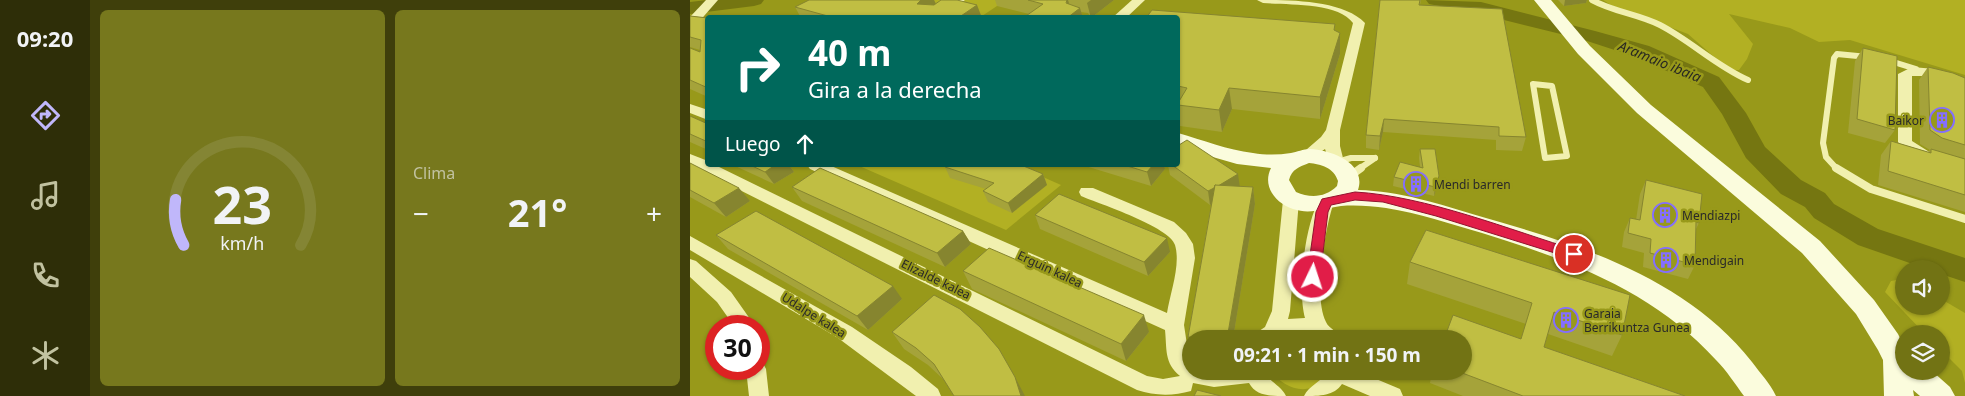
<!DOCTYPE html>
<html lang="es">
<head>
<meta charset="utf-8">
<style>
	body { margin:0; font-family:"Noto Sans",sans-serif; background:#77781d; color:#f1f3f6; height:100vh; display:flex; flex-direction:column; font-size:19px; white-space:nowrap }
	* { box-sizing:border-box; margin:0 }
	p { font-size:16px; color:#c1c2a0 }
	.icon { flex:none; width:28px; height:28px; fill:none; stroke:currentColor; stroke-width:2; stroke-linecap:round; stroke-linejoin:round }
	.map { position:relative; flex:1; overflow:hidden }
	.panel { display:flex; flex-direction:column; gap:10px; padding:10px; background:#3f3f0b; width:600px }
	.panel>* { flex:none }
	.hud { position:absolute; left:15px; top:15px; width:475px; height:152px; border-radius:5px; box-shadow:0 1px 4px #0004; background:#00695c; color:#fff; overflow:hidden }
	.buttons { position:absolute; left:1205px; top:260px; display:grid; gap:10px }
	.buttons a { display:grid; place-items:center; width:55px; height:55px; border-radius:50%; background:#727314; box-shadow:0 1px 4px #0004; font-size:25px }
	.speed { position:absolute; left:15px; top:315px; display:flex; gap:10px; font-size:25px; font-weight:700; text-align:center }
	.speed>* { display:grid; place-content:center; width:65px; height:65px; border-radius:50%; background:#727314; box-shadow:0 1px 4px #0004; line-height:1 }
	.speed .limit { border:8px solid #d22; background:#fff; color:#111 }
	.pin { position:absolute; display:grid; place-items:center; width:42px; height:42px; color:#fff; margin:-21px; border:2px solid #fff; border-radius:50%; box-shadow:0 1px 5px #0007 }
	.me { position:absolute; width:55px; margin:-28px; rotate:4deg; stroke-linejoin:round; filter:drop-shadow(0 0 4px #0008) }
	.turn { display:flex; align-items:center; gap:18px; height:105px; padding:0 20px; font-size:22px }
	.turn .icon { width:65px; height:65px; stroke-width:2.5 }
	.turn b { display:block; font-size:35px; line-height:42px }
	.then { display:flex; align-items:center; height:48px; padding:0 20px; background:#0003; gap:10px; font-size:19px }
	.big { font-size:38px; font-weight:700; line-height:1.1 }
	.panel .widget { flex:1; display:flex; flex-direction:column; justify-content:center; gap:8px; min-width:0; padding:0 18px; border-radius:8px; background:#77781d }
	.panel .dial { align-items:center; gap:0 }
	.dial svg { height:130px; overflow:visible; fill:none; stroke:#848534; stroke-width:7; stroke-linecap:round; text-anchor:middle }
	.dial text { fill:#f1f3f6; stroke:none }
	.heat { display:flex; justify-content:space-between; align-items:center; font-size:28px; direction:ltr }
	.panel .tiles { flex:1; display:grid; gap:10px; grid-template-columns:repeat(2,1fr) }
	.trip { position:absolute; left:492px; top:330px; width:290px; height:50px; border-radius:25px; background:#727314; box-shadow:0 1px 4px #0004; font-weight:700; line-height:50px; text-align:center }
	main { display:flex; flex:1; min-height:0 }
	.tabs { display:flex; flex-direction:column; width:90px; justify-content:space-around; align-items:center; background:#2e2e08; color:#c1c2a0 }
	.tabs .icon { width:35px; height:35px }
	.tabs .on { color:#c0b7fa }
	.tabs b { font-size:22px; color:#f1f3f6 }
	.map>svg:first-child { display:block }
	.green { fill:#b2b023 }
	.lines { fill:none; stroke-linecap:round; stroke-linejoin:round }
	.river { fill:#757611; fill-rule:evenodd }
	.lane-far1 { stroke:#f1f0af; stroke-width:6 }
	.lane { stroke:#f1f0af; stroke-width:8 }
	.street { fill:#f1f0af; fill-rule:evenodd }
	.secondary { fill:#fbfcdd; fill-rule:evenodd }
	.wall { fill:#a5a33a }
	.shaded-wall { fill:#86852f }
	.building { fill:#c0be43; stroke:#86852f }
	.route { fill:#e11d48; stroke:#92132f }
	.labels { text-anchor:middle; dominant-baseline:central; stroke-width:5; stroke-linejoin:round; paint-order:stroke }
	.poi-label { font-size:12px; fill:#292929; stroke:#98991a; text-anchor:start }
	.street-label { font-size:12px; fill:#292929; stroke:#98991a }
	.water-label { font-size:14px; font-style:italic; fill:#282822; stroke:#98991a }
</style>
</head>
<body>
<main>
<nav class="tabs">
<b>09:20</b>
<svg class="icon on" aria-label="directions" viewBox="0 0 24 24"><path d="M12 3l9 9-9 9-9-9zM9 14v-3h6M13 9l2 2-2 2"/></svg>
<svg class="icon" aria-label="music" viewBox="0 0 24 24"><path d="M9 18V5l10-2v13"/><circle cx="6" cy="18" r="3"/><circle cx="16" cy="16" r="3"/></svg>
<svg class="icon" aria-label="phone" viewBox="0 0 24 24"><path d="M5 4h4l2 5-3 2q2 4 5 5l2-3 5 2v4C11 20 4 13 5 4z"/></svg>
<svg class="icon" aria-label="climate" viewBox="0 0 24 24"><path d="M12 3v18M4 7l16 10M4 17L20 7"/></svg>
</nav>
<section class="panel">
<div class="tiles">
<div class="widget dial"><svg viewBox="0 0 100 80">
<path d="M14 69A42 42 0 1 1 86 69"/>
<path d="M14 69A42 42 0 0 1 9 41" stroke="#c0b7fa"/>
<text x="50" y="56" font-size="32" font-weight="700">23</text>
<text x="50" y="72" font-size="11">km/h</text>
</svg></div>
<div class="widget"><p>Clima</p>
<div class="heat"><a>−</a><b class="big">21°</b><a>+</a></div>
</div>
</div>
</section>
<div class="map">
<svg width="1275" height="396" viewBox="0 0 1275 396">
	<rect width="100%" height="100%" fill="#98991a"/>
	<g class="green">
		<polygon points="238,0 316,0 289,18 243,5"/>
		<polygon points="913,0 1275,0 1275,75 1160,40 1129,42 1100,28 1039,14 1063,44 1057,59 1049,70 1039,70 998,34 921,5"/>
		<polygon points="167,165 328,166 371,185 316,230"/>
		<polygon points="1212,279 1214,306 1251,306 1251,299 1275,313 1275,383 1272,371 1251,350 1251,334 1235,334 1195,292 1201,281"/>
		<path d="M581 371H638C636 375 633 382 629 384 612 396 591 385 581 371Z"/>
	</g>
	<g class="lines">
		<g class="river">
			<polygon points="17,0 74,0 71,4 64,6 0,14 0,2"/>
			<polygon points="736,0 791,2 905,31 959,46 1029,77 1056,113 1075,147 1111,180 1135,193 1144,204 1188,229 1275,258 1275,282 1251,274 1251,269 1237,269 1168,245 1124,218 1115,207 1091,194 1056,158 1032,114 1013,87 943,56 891,39 790,14 739,4"/>
		</g>
		<g class="lane-far1">
			<path d="M902 0C924 12 948 14 970 25 1001 41 1026 66 1058 80"/>
			<polyline points="1197,60 1226,69"/>
			<polygon points="843,84 862,86 877,156 855,158"/>
			<polyline points="647,162 661,158 685,158"/>
			<polyline points="669,169 685,158"/>
			<polyline points="1147,169 1136,157 1133,143 1144,58 1147,54 1178,57"/>
		</g>
		<g class="lane">
			<polyline points="1146,168 1181,189 1275,219"/>
			<polyline points="660,176 671,168"/>
		</g>
		<g class="street">
			<polygon points="16,0 28,0 7,24 0,24 0,17"/>
			<polygon points="261,0 275,0 250,18 235,18"/>
			<polygon points="442,0 455,0 436,18 422,18"/>
			<path d="M567 0C601 0 653 0 675 23L650 130V146L654 162 651 166H641L635 149 617 161 609 156 631 137 636 130 663 23C648 2 597 5 573 3Z"/>
			<path d="M1222 67 1245 69 1275 79V88L1241 76H1222V141L1241 153 1275 164V174C1252 168 1222 164 1208 142V74Z"/>
			<polygon points="0,104 18,110 18,120 0,113"/>
			<path d="M0 154 18 161V165H25L457 376 473 379 490 376C474 363 477 349 475 330L120 169 117 165H139L477 313C480 293 491 265 485 245 480 227 410 204 391 196L389 192 391 188H403L484 222 496 233 503 244 505 258 494 325 501 371H574C579 382 591 385 596 396 580 396 566 396 559 383L524 387 503 383 501 391C483 396 465 396 447 390L0 165Z"/>
			<path d="M601 194 607 196 609 200 600 311 598 319 615 318C607 289 615 224 630 198H642L644 202C635 227 623 298 636 322 639 329 648 331 652 339H628L621 335 608 333 588 339H563L566 333 575 327 582 311 593 200 595 196Z"/>
			<polygon points="0,236 162,327 221,367 248,389 251,396 226,396 148,338 0,250"/>
			<polygon points="0,259 6,261 41,292 65,326 44,326 27,302 0,277"/>
			<polygon points="69,361 73,363 76,369 79,396 59,396 56,369 69,369"/>
			<path d="M638 371H667L710 389 713 396H680L652 384C644 396 630 396 614 396 619 385 632 382 638 371Z"/>
		</g>
		<g class="secondary">
			<polygon points="844,0 861,0 900,46 961,105 1130,241 1184,300 1208,334 1214,346 1214,371 1242,371 1260,387 1265,396 1230,396 1223,390 1224,396 1194,396 1193,360 1188,350 1166,314 1112,253 947,113 888,54"/>
			<path d="M488 133C513 140 537 150 563 153 575 155 588 155 601 153 607 152 613 149 620 149 641 150 677 163 668 190 710 191 749 204 789 216 888 244 996 278 1062 362 1070 373 1080 383 1086 396H1054C1045 384 1037 371 1026 360 965 292 877 259 792 233 760 224 729 213 696 208 682 206 666 205 651 206 634 208 621 215 603 209 585 203 572 186 581 168L547 164 488 147ZM619 163C631 164 644 168 648 181L647 186C635 198 620 198 606 192L599 180C602 169 609 167 619 163Z"/>
		</g>
	</g>
	<g class="wall">
		<polygon points="244,0 246,4 287,5 292,18 111,18 105,7"/>
		<polygon points="305,0 424,0 401,18 398,13 391,12 393,18 333,18 339,14 307,6"/>
		<polygon points="690,0 731,0 730,5 836,137 832,151 806,150 806,140 693,132 689,150 676,148 676,135"/>
		<polygon points="868,0 897,0 896,3 874,6"/>
		<polygon points="0,16 18,18 18,97 0,89 0,48 10,52 10,50 0,47"/>
		<polygon points="488,18 645,31 650,33 650,54 630,119 542,109 532,132 490,126 488,110"/>
		<polygon points="1173,48 1205,130 1195,143 1158,133 1165,61"/>
		<polygon points="1238,67 1275,78 1275,212 1188,185 1191,155 1201,141 1238,152 1240,150 1230,144 1229,80"/>
		<polygon points="0,116 18,124 18,150 0,142"/>
		<polygon points="730,149 748,185 744,196 703,186 704,177 730,167 729,158"/>
		<polygon points="0,163 60,201 36,217 0,197"/>
		<polygon points="43,165 99,165 104,172 84,184"/>
		<polygon points="255,165 331,165 353,174 357,185 322,213 298,202 293,191 296,189 260,178 255,167 257,165"/>
		<polygon points="392,165 474,165 475,169 461,186"/>
		<polygon points="478,165 488,165 549,186 563,187 565,204 543,339 501,339 501,353 498,337 521,205 520,205 480,175"/>
		<polygon points="956,180 1009,223 1006,229 1005,265 998,279 953,267 954,253 932,247 934,232 940,218 946,220 950,194"/>
		<polygon points="102,187 273,231 281,244 255,267 112,201"/>
		<polygon points="345,215 480,252 458,276 350,229"/>
		<polygon points="736,230 932,335 922,356 858,334 854,347 995,396 773,396 740,383 742,371 774,371 831,339 836,324 717,284 720,262"/>
		<polygon points="26,235 212,299 178,330 38,249"/>
		<polygon points="273,271 459,332 436,361 282,289"/>
		<polygon points="202,332 334,394 253,379 238,365 214,349"/>
	</g>
	<g class="shaded-wall">
		<polygon points="231,0 244,0 247,6 227,4"/>
		<polygon points="377,0 378,0 381,10 390,8 393,18 377,18"/>
		<polygon points="401,0 424,0 401,18 397,3"/>
		<polygon points="875,0 897,0 896,3 874,6"/>
		<polygon points="287,5 292,18 268,18"/>
		<polygon points="650,33 650,54 630,119 630,97"/>
		<polygon points="539,88 542,109 532,132 529,110"/>
		<polygon points="694,119 693,132 689,150 690,136"/>
		<polygon points="85,165 99,165 104,172 84,184 75,172"/>
		<polygon points="463,165 474,165 475,169 461,186 457,172"/>
		<polygon points="353,174 357,185 322,213 318,203"/>
		<polygon points="548,174 550,188 520,205 518,191"/>
		<polygon points="749,176 748,185 744,196 745,187"/>
		<polygon points="563,187 565,204 543,339 537,339"/>
		<polygon points="49,188 60,201 36,217 24,203"/>
		<polygon points="273,231 281,244 255,267 247,253"/>
		<polygon points="477,238 480,252 458,276 454,262"/>
		<polygon points="203,286 212,299 178,330 167,316"/>
		<polygon points="454,315 459,332 436,361 431,344"/>
		<polygon points="319,366 334,394 335,396 331,396"/>
	</g>
	<g class="building">
		<polygon points="119,0 231,0 227,4 244,5 251,0 267,0 287,5 268,18 145,18 105,7"/>
		<polygon points="338,0 377,0 376,3 390,8 377,18 333,18 353,4"/>
		<polygon points="690,0 730,0 729,5 812,9 836,137 809,136 809,127 694,119 690,136 676,135"/>
		<polygon points="462,10 645,24 644,30 650,33 630,97 539,88 529,110 488,105 488,103 497,88 488,86 488,18 456,18"/>
		<polygon points="0,16 18,18 18,88 0,80 0,48 10,52 11,40 0,37"/>
		<polygon points="1173,48 1207,56 1205,130 1167,119"/>
		<polygon points="1238,67 1263,73 1275,78 1275,145 1252,138 1240,130"/>
		<polygon points="0,116 18,124 18,142 0,134"/>
		<polygon points="497,140 548,174 528,186 525,185 524,188 518,191 482,165 488,165 488,147 489,145"/>
		<polygon points="1201,141 1241,153 1241,149 1275,159 1275,195 1198,171"/>
		<polygon points="730,149 745,149 749,176 745,187 704,177 710,162 733,168"/>
		<polygon points="0,163 49,188 24,203 0,190"/>
		<polygon points="60,165 85,165 75,172"/>
		<polygon points="257,165 331,165 353,174 318,203 293,191 304,183 255,167"/>
		<polygon points="434,165 463,165 457,172"/>
		<polygon points="130,168 273,231 247,253 102,187"/>
		<polygon points="956,180 1012,194 1009,223 1006,222 1005,265 960,253 961,239 938,233 940,218 950,220"/>
		<polygon points="525,185 563,187 537,339 521,339 498,337"/>
		<polygon points="369,194 477,238 454,262 345,215"/>
		<polygon points="66,211 203,286 167,316 26,235"/>
		<polygon points="736,230 940,295 932,335 864,312 854,347 995,396 833,396 767,371 774,371 774,339 754,339 763,315 831,339 842,303 720,262"/>
		<polygon points="299,248 454,315 431,344 273,271"/>
		<polygon points="244,295 270,309 290,327 309,349 325,377 331,396 264,396 244,364 226,348 202,332"/>
		<polygon points="507,390 531,396 504,396"/>
	</g>
	<path class="route" d="M665 192C736 196 820 230 889 251L891 254 884 259 746 216 693 202 665 200 641 205 638 212 630 277 628 280H619L617 277 626 212 632 199Z"/>
	<defs>
		<symbol id="building-ring" viewBox="-11 -11 22 22"><circle r="9.5" fill="#98991a" stroke="#846eff" stroke-width="1.5"/><path d="M-4-6H4V6H1V3H-1V6H-4ZM-2.5-4.3h1.7v1.8h-1.7ZM.8-4.3h1.7v1.8H.8ZM-2.5-1h1.7V.8h-1.7ZM.8-1h1.7V.8H.8Z" fill="#846eff"/></symbol>
	</defs>
	<g fill-rule="evenodd">
		<use href="#building-ring" x="1238" y="106" width="28" height="28"/>
		<use href="#building-ring" x="712" y="170" width="28" height="28"/>
		<use href="#building-ring" x="961" y="201" width="28" height="28"/>
		<use href="#building-ring" x="962" y="246" width="28" height="28"/>
		<use href="#building-ring" x="862" y="306" width="28" height="28"/>
	</g>
	<g class="labels">
		<g class="poi-label">
			<text x="1234" y="120" text-anchor="end">Baikor</text>
			<text x="744" y="184">Mendi barren</text>
			<text x="992" y="215">Mendiazpi</text>
			<text x="994" y="260">Mendigain</text>
			<text x="894" y="313">Garaia<tspan x="894" dy="14">Berrikuntza Gunea</tspan></text>
		</g>
		<g class="street-label">
			<text transform="translate(360 269) rotate(25)">Erguin kalea</text>
			<text transform="translate(246 279) rotate(26)">Elizalde kalea</text>
			<text transform="translate(124 315) rotate(32)">Udalpe kalea</text>
		</g>
		<g class="water-label">
			<text transform="translate(970 61) rotate(22)">Aramaio ibaia</text>
		</g>
	</g>
</svg>
<div class="buttons">
<a><svg class="icon" aria-label="sound" viewBox="0 0 24 24"><path d="M4 9h4l5-4v14l-5-4H4zM17 9q2 3 0 6"/></svg></a>
<a><svg class="icon" aria-label="layers" viewBox="0 0 24 24"><path d="M12 4l9 5-9 5-9-5zM3 14l9 5 9-5"/></svg></a>
</div>
<div class="speed"><div class="limit">30</div></div>
<div class="pin" style="left:884px;top:254px;background:#d93025"><svg class="icon" aria-label="arrive" viewBox="0 0 24 24"><path d="M6 21V4h12l-3 4 3 4H6"/></svg></div>
<svg class="me" style="left:623px;top:277px" viewBox="-20 -20 40 40"><circle r="17" fill="#e11d48" stroke="#fff" stroke-width="3"/><path d="M0-11L8 9 0 5-8 9z" fill="#fff"/></svg>
<div class="trip">09:21 · 1 min · 150 m</div>
<div class="hud">
<div class="turn"><svg class="icon" aria-label="right" viewBox="0 0 24 24"><path d="M7 20v-9h11M14 6l5 5-5 5"/></svg><div><b>40 m</b>Gira a la derecha</div></div>
<div class="then">Luego<svg class="icon" aria-label="ahead" viewBox="0 0 24 24"><path d="M12 20V5M6 11l6-6 6 6"/></svg></div>
</div>
</div>
</main>
</body>
</html>
